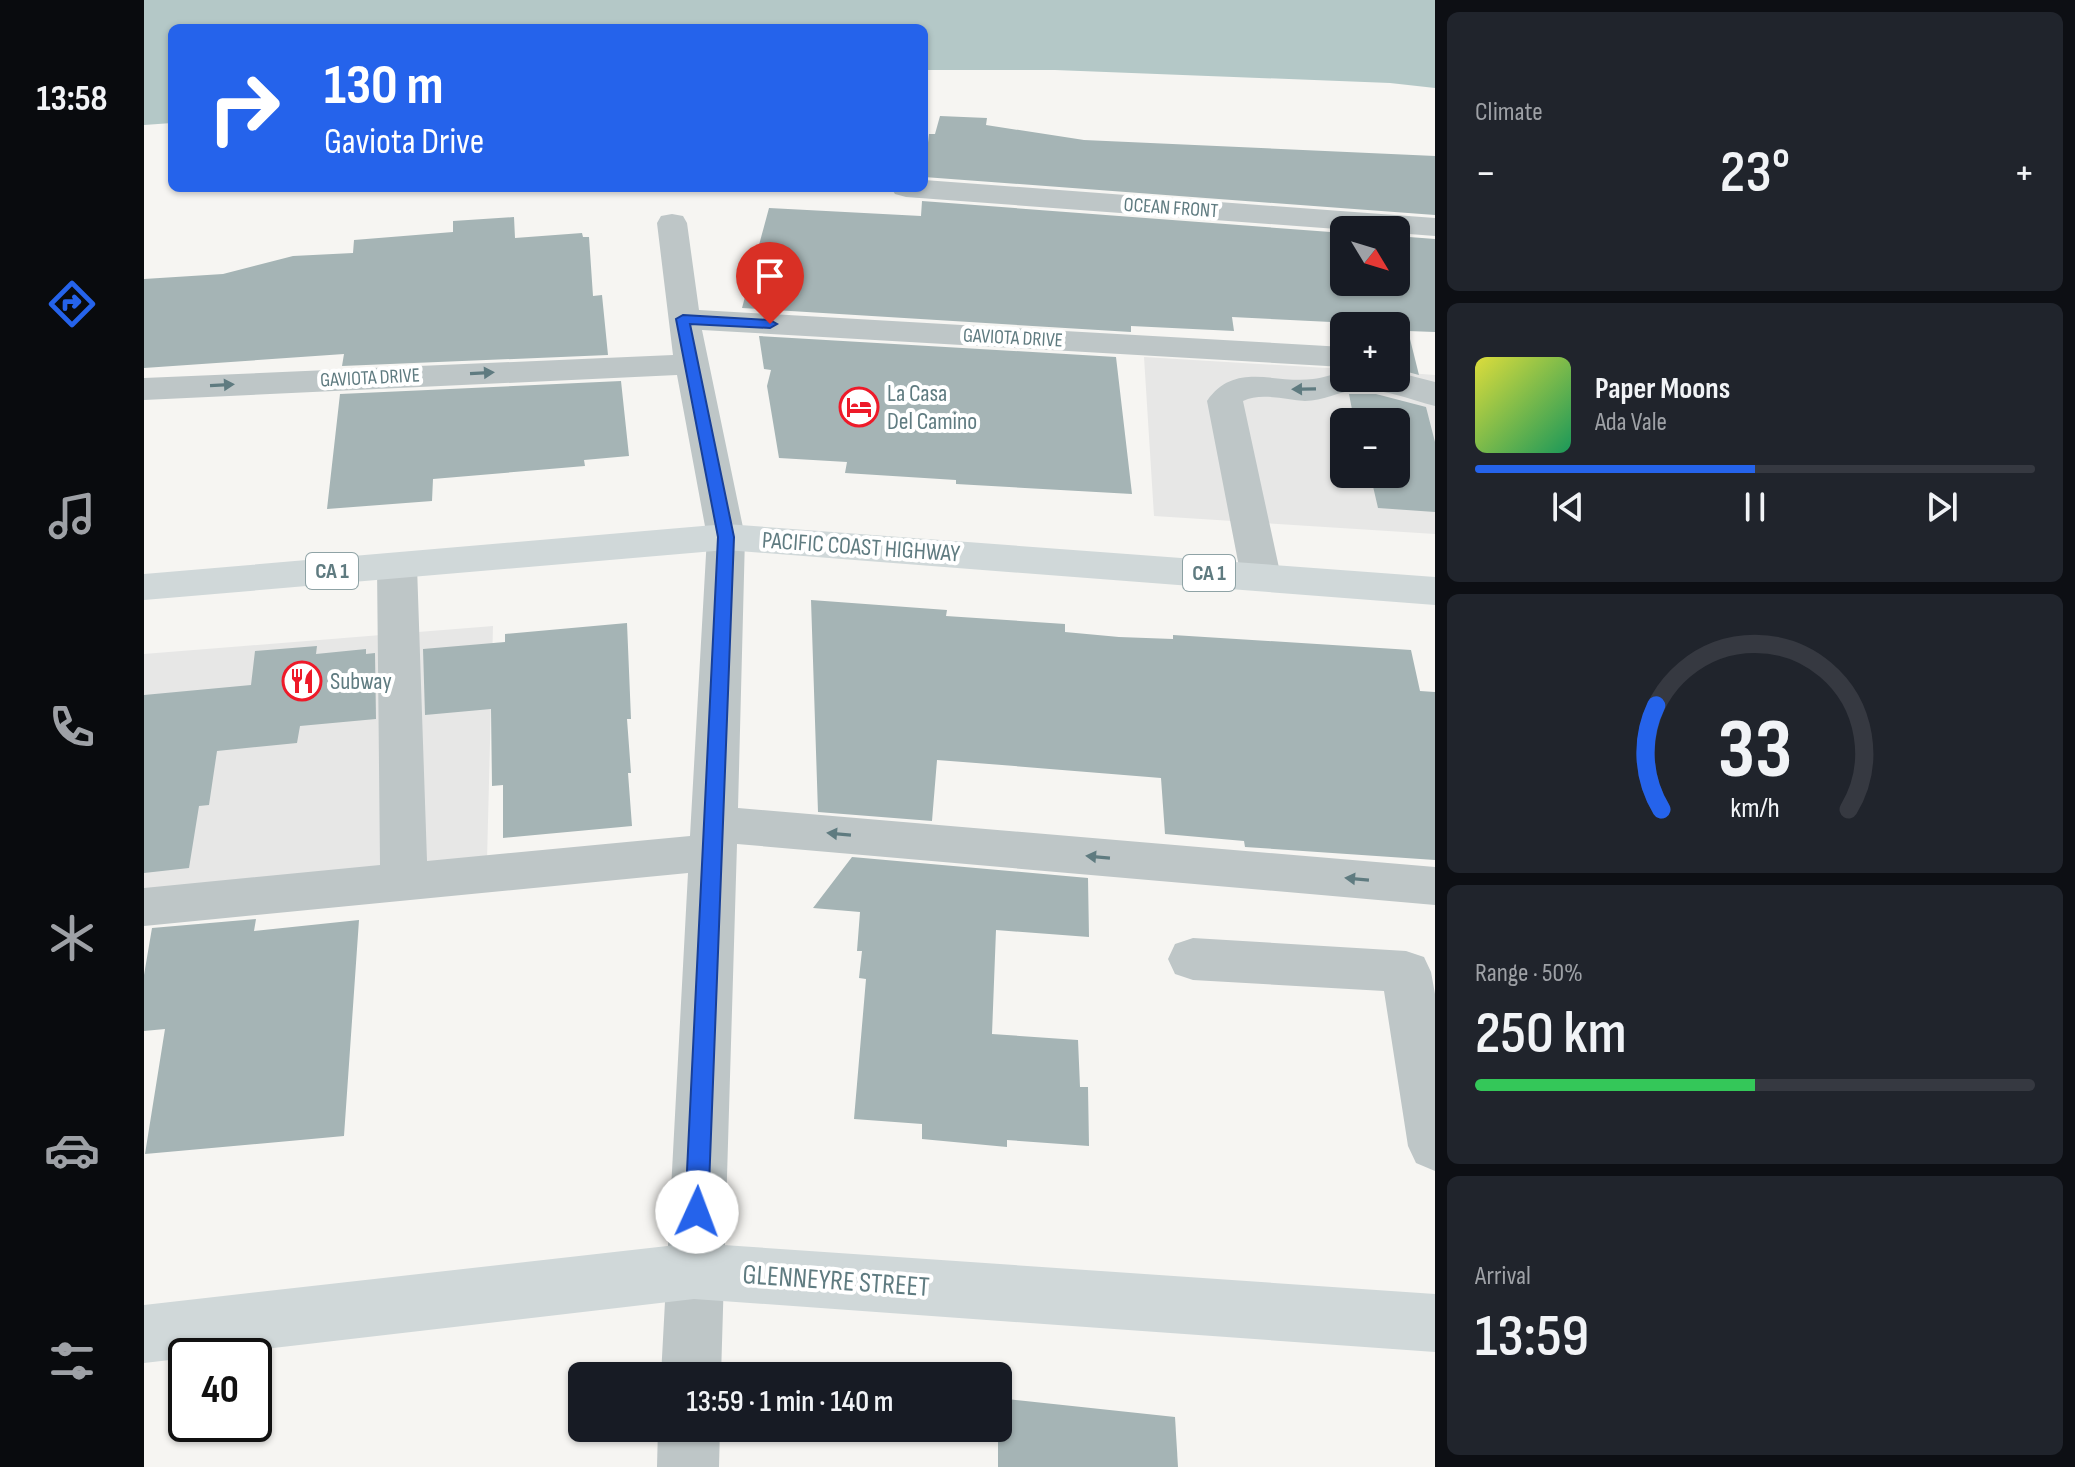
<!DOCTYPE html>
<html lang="en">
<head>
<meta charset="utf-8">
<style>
	body { margin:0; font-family:"Sofia Sans Condensed",sans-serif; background:#20242c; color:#f1f3f6; height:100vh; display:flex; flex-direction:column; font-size:30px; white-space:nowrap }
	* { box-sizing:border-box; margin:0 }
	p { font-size:26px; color:#9ea1a6 }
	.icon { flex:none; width:44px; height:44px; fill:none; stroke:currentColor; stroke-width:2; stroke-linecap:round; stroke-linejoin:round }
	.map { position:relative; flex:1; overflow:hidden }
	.drawer { display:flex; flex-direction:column; gap:12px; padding:12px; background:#0d0f14; width:640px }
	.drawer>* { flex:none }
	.banner { position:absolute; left:24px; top:24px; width:760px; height:168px; border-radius:12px; box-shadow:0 2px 6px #0004; background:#2563eb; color:#fff; overflow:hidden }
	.needle { width:52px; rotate:128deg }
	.buttons { position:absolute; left:1186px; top:216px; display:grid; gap:16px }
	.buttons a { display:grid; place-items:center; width:80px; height:80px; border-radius:12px; background:#171b24; box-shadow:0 2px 6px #0004; font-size:40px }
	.speed { position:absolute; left:24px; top:1338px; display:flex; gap:16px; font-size:40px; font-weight:700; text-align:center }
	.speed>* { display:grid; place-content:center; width:104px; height:104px; border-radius:50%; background:#171b24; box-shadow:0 2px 6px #0004; line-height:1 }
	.speed .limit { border:4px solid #111; border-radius:12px; background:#fff; color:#111 }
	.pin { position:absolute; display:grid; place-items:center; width:68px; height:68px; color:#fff; margin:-82px -34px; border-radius:50% 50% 50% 0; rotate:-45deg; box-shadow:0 0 8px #0007 }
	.pin .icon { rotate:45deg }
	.me { position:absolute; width:88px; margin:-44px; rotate:2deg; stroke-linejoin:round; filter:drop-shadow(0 0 6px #0008) }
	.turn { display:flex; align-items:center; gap:28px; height:168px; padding:0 24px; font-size:36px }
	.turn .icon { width:104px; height:104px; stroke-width:2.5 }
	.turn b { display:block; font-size:56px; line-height:68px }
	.big { font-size:60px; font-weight:600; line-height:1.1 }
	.drawer .widget { flex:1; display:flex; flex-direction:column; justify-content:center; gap:12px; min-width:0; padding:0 28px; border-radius:12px; background:#20242c }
	.drawer .dial { align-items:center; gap:0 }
	.dial svg { height:208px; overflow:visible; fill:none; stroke:#363941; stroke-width:7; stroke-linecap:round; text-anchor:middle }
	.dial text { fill:#f1f3f6; stroke:none }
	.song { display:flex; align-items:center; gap:24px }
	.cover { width:96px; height:96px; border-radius:12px; background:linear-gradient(135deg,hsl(60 70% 55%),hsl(150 70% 35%)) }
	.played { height:8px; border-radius:4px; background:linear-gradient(90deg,#2563eb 50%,#363941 50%) }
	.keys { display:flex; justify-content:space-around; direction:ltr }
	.heat { display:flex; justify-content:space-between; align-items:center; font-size:44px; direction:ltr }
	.charge { height:12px; border-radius:6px; background:linear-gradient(90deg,#34c759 50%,#363941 0) }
	.trip { position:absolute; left:424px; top:1362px; width:444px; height:80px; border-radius:12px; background:#171b24; box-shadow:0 2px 6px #0004; font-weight:600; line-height:80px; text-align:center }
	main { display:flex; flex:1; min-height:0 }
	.menu { display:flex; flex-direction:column; width:144px; justify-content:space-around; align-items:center; background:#090b0e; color:#9ea1a6 }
	.menu .icon { width:56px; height:56px }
	.menu .on { color:#2563eb }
	.menu b { font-size:36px; color:#f1f3f6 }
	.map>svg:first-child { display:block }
	.built { fill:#e7e7e6; fill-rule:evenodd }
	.water { fill:#b4c8c7 }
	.building { fill:#a5b4b5; fill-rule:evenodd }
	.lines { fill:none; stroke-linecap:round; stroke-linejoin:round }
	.minor { fill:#bec6c7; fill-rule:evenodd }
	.major { fill:#d0d8d9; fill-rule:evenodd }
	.highway { fill:#d0d8d9; fill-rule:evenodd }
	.oneway { fill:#5f7b80 }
	.route { fill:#2563eb; stroke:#184099; stroke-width:2 }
	.labels { text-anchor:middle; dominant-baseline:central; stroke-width:8; stroke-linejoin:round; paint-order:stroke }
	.far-street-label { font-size:20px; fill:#5f7b80; stroke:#fff }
	.shield { fill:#fff; stroke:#8fa3a6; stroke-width:2 }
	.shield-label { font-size:22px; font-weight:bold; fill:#5f7b80 }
	.poi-label { font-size:24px; fill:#5f7b80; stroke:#fff; text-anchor:start }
	.street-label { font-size:24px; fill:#5f7b80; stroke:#fff }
	.near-street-label { font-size:28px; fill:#5f7b80; stroke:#fff }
</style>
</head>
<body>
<main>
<nav class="menu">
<b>13:58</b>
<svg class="icon on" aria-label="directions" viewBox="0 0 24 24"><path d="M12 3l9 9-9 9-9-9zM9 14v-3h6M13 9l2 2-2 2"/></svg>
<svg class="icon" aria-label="music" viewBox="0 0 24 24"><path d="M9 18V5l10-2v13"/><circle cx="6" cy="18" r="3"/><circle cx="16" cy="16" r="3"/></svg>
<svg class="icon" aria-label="phone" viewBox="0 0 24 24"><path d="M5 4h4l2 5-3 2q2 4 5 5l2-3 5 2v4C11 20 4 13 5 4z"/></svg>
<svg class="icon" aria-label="climate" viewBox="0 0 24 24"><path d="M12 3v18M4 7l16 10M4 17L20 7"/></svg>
<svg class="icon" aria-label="car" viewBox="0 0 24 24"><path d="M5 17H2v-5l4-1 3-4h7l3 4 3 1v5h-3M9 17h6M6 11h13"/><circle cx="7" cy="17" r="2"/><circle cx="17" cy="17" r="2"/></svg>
<svg class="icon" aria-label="filters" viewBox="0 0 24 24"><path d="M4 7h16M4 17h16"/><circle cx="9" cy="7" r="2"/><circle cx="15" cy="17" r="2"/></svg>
</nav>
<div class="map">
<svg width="1291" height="1467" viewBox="0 0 1291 1467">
	<rect width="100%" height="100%" fill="#f6f5f2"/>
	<g class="built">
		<path d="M1000 357 1200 369V378H1252V372L1291 375V534L1010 516ZM1200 422H1252V474H1200Z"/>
		<polygon points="349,626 343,860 0,892 0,654"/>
	</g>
	<polygon class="water" points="0,0 1291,0 1291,88 1246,83 911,70 780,70 780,28 28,28 28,123 0,125"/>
	<g class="building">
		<polygon points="796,116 843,118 842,125 940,140 1291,156 1291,215 780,177 785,134 791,134"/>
		<polygon points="778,201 1200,233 1200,282 1252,282 1252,236 1291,239 1291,332 1264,331 1275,375 1252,369 1252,326 1200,326 1200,344 1192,344 1187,322 1088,317 1090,331 987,326 987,332 598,308 625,208 777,216"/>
		<polygon points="370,217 371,238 438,233 439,237 445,237 449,296 458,295 464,355 198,366 200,354 0,368 0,279 79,274 149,256 209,253 210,240 309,232 309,221"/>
		<polygon points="615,336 972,357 988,494 812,484 812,480 701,473 703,462 635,458 623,386 627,370 620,369"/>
		<polygon points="477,381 485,456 440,460 441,466 289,479 288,501 183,509 196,394"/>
		<path d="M1205 394H1232L1282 407 1291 442V512L1234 508 1228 482 1198 480 1186 419 1210 420ZM1200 422H1252V474H1200Z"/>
		<polygon points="667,600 803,610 802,616 921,624 921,632 975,637 1029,639 1029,635 1267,650 1276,691 1291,692 1291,860 1101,847 1100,841 1021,834 1017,778 858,765 793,760 788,821 674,812"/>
		<polygon points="483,623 487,719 483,719 487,773 484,773 488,826 359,838 359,785 348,786 347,709 281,715 279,649 361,642 361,634"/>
		<polygon points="173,646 172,654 222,649 222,654 231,653 232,719 156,726 153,743 73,751 65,805 55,806 45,868 0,873 0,695 107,685 111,651"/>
		<polygon points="708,857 944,878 945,937 852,930 848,1034 934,1040 936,1087 944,1087 945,1146 863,1140 863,1147 778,1139 778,1124 710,1119 722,979 715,978 718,951 713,951 716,912 669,908"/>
		<polygon points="112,919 110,931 215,920 200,1136 1,1154 21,1029 0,1031 0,975 8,928"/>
		<polygon points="854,1398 1031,1417 1034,1467 854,1467"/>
	</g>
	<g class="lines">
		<g class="minor">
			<polygon points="780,180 1291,218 1291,236 1252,233 1252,230 1206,230 762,197 751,194 747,188 780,188"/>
			<polygon points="528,214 539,216 543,223 555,310 1200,347 1200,367 558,330 601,537 594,808 1291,867 1291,905 593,844 577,1376 517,1376 544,873 0,926 0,888 236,865 233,566 239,557 253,553 267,557 273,566 283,861 546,836 563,537 533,375 0,400 0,378 529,355 513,223 517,216"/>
			<path d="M1200 371V378H1252V372L1291 382V406C1263 399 1241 388 1211 390 1194 392 1179 401 1161 401 1142 400 1117 392 1099 401L1137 577 1131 586 1117 590 1103 586 1097 577 1063 401C1091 361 1130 384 1169 379 1179 378 1190 374 1200 371Z"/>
			<polygon points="1049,938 1262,951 1280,957 1287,972 1291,994 1291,1171 1272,1163 1264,1146 1240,991 1049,980 1031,974 1024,959 1031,944"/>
			<polygon points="514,1428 576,1428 575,1467 513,1467"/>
		</g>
		<polygon class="major" points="550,1243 1291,1294 1291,1352 550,1299 0,1363 0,1305"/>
		<polygon class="highway" points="582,524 1291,577 1291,605 582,550 0,600 0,574"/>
	</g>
	<defs><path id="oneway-solid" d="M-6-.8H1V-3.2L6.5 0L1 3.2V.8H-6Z" transform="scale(2)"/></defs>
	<g class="oneway">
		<use href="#oneway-solid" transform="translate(338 373) rotate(-3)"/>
		<use href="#oneway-solid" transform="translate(78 385) rotate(-3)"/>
		<use href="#oneway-solid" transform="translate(1160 389) rotate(179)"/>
		<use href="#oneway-solid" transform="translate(695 834) rotate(-175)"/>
		<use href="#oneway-solid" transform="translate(954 857) rotate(-175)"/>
		<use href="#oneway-solid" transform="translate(1213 879) rotate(-175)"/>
	</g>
	<polygon class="route" points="539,315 626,320 633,324 626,328 546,324 590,537 564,1212 561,1220 553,1223 545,1220 541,1212 574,537 532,319"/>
	<defs>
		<symbol id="hotel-ring" viewBox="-11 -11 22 22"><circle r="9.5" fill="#fff" stroke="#ee1a29" stroke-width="1.5"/><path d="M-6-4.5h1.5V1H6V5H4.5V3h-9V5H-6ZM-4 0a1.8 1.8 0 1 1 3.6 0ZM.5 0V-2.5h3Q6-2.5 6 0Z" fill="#ee1a29"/></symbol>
		<symbol id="restaurant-ring" viewBox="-11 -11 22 22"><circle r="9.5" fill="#fff" stroke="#ee1a29" stroke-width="1.5"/><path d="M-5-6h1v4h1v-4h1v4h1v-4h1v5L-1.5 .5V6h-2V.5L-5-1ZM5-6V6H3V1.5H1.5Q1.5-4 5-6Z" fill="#ee1a29"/></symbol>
	</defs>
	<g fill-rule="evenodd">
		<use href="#hotel-ring" x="693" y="385" width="44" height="44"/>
		<use href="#restaurant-ring" x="136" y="659" width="44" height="44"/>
	</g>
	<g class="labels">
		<g class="far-street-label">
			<text transform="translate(1027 208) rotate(4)">OCEAN FRONT</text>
			<text transform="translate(869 338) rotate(3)">GAVIOTA DRIVE</text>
			<text transform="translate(226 378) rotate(-3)">GAVIOTA DRIVE</text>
		</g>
		<g class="shield">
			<rect x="162" y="553" width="52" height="36" rx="6"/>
			<rect x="1039" y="555" width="52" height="36" rx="6"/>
		</g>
		<g class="shield-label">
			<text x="188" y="571">CA 1</text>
			<text x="1065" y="573">CA 1</text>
		</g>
		<g class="poi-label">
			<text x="743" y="393">La Casa<tspan x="743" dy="28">Del Camino</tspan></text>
			<text x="186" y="681">Subway</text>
		</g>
		<g class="street-label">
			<text transform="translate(717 547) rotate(4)">PACIFIC COAST HIGHWAY</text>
		</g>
		<g class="near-street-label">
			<text transform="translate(692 1281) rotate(4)">GLENNEYRE STREET</text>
		</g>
	</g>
</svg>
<div class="buttons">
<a><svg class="needle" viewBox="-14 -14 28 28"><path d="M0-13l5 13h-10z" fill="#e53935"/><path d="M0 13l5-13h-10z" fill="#9ea1a6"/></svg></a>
<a>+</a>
<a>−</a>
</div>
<div class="speed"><div class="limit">40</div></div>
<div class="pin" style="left:626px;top:324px;background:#d93025"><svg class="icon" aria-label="arrive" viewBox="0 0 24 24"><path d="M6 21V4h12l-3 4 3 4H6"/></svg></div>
<svg class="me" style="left:553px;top:1212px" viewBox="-20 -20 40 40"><circle r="19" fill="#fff"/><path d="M0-13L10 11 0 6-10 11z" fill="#2563eb"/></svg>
<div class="trip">13:59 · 1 min · 140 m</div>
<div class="banner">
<div class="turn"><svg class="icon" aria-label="right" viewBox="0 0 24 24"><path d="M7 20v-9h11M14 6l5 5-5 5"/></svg><div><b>130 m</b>Gaviota Drive</div></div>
</div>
</div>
<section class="drawer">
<div class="widget"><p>Climate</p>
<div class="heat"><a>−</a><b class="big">23°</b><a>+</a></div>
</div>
<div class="widget">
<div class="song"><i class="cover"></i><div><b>Paper Moons</b><p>Ada Vale</p></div></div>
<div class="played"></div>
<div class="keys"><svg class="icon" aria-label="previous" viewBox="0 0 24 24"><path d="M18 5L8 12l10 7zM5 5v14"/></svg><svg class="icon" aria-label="pause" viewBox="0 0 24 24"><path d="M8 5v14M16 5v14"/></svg><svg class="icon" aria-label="next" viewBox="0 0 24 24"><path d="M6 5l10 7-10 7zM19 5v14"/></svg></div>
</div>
<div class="widget dial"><svg viewBox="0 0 100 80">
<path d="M14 69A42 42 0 1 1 86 69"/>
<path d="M14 69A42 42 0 0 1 12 29" stroke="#2563eb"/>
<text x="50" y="56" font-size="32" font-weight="700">33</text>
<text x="50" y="72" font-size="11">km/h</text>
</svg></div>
<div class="widget"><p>Range · 50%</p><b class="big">250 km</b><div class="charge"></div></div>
<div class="widget"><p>Arrival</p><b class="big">13:59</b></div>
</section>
</main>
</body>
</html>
